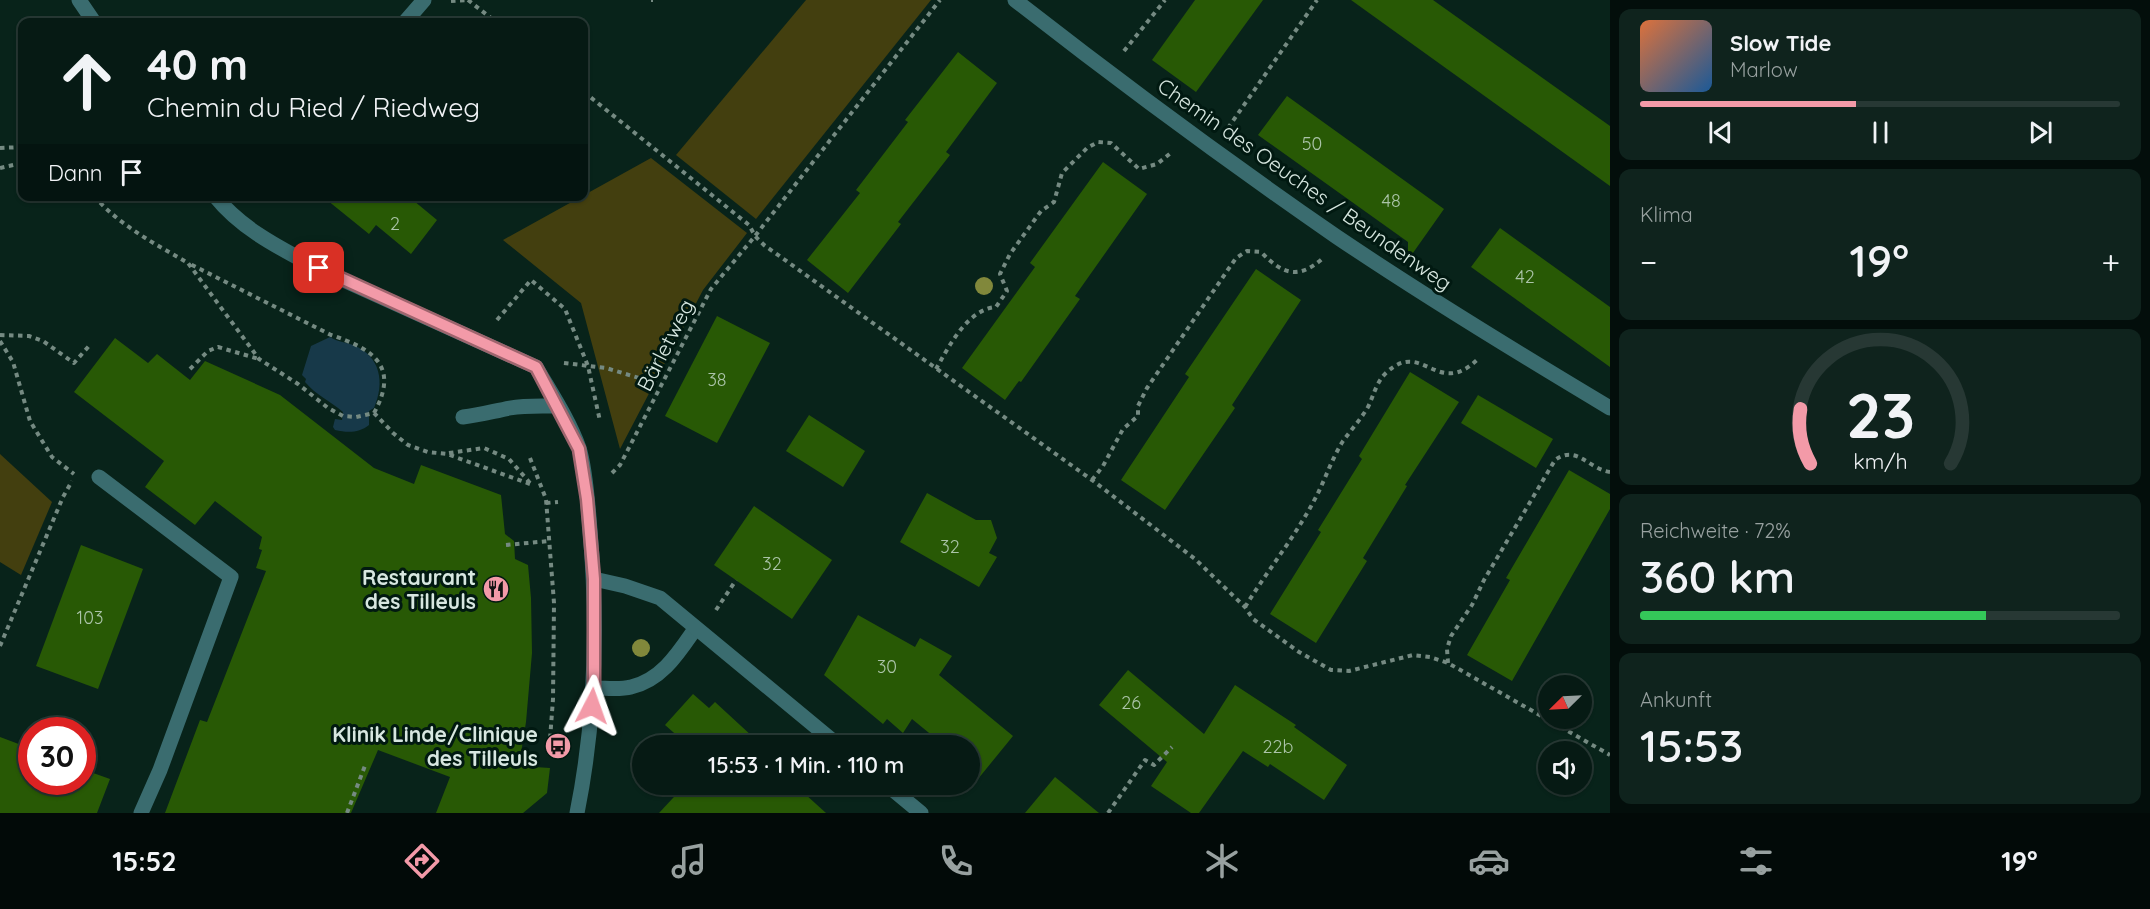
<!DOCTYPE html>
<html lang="de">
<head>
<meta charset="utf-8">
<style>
	body { margin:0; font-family:Quicksand,sans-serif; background:#0f231d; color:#f1f3f6; height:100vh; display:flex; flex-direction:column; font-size:22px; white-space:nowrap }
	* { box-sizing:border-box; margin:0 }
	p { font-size:20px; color:#98a1a0 }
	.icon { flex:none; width:33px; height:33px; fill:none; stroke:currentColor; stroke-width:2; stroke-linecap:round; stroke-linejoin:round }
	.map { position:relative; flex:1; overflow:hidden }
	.drawer { display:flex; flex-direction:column; gap:9px; padding:9px; background:#030e0b; width:540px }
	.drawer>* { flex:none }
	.hud { position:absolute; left:18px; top:18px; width:570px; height:183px; border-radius:12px; box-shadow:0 2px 4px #0004,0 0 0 2px #273834; background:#061a14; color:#f1f3f6; overflow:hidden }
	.needle { width:39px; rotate:246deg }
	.controls { position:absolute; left:1538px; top:675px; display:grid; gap:12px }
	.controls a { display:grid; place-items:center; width:54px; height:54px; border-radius:50%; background:#061a14; box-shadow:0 2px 4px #0004,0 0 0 2px #273834; font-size:30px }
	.speed { position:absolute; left:18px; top:717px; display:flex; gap:12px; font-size:30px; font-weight:700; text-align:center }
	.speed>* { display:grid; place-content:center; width:78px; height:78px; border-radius:50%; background:#061a14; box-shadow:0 2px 4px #0004,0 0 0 2px #273834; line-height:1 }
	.speed .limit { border:9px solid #d22; background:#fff; color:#111 }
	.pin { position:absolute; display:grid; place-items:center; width:51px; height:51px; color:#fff; margin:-26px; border-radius:12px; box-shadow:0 3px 9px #0006 }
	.me { position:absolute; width:66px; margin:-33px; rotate:4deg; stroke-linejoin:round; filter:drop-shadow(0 0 4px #0008) }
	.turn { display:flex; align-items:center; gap:21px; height:126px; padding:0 30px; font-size:27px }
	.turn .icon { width:78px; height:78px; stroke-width:2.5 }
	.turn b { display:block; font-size:42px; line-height:51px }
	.then { display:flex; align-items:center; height:57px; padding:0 30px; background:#0003; gap:12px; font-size:22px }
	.big { font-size:45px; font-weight:600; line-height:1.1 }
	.drawer .widget { flex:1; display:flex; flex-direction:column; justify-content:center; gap:9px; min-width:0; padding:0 21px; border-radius:12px; background:#0f231d }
	.drawer .dial { align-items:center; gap:0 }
	.dial svg { height:156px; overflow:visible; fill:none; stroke:#273834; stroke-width:7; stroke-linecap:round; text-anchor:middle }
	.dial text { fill:#f1f3f6; stroke:none }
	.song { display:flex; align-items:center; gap:18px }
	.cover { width:72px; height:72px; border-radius:9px; background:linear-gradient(135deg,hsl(20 70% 55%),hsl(210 70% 35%)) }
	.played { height:6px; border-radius:3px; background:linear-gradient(90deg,#f39aa8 45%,#273834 45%) }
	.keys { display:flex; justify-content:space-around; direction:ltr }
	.heat { display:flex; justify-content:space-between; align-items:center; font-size:33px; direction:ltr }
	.charge { height:9px; border-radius:4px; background:linear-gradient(90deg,#34c759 72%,#273834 0) }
	.trip { position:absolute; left:632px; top:735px; width:348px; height:60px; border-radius:30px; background:#061a14; box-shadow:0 2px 4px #0004,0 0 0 2px #273834; font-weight:600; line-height:60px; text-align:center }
	.tab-bar { display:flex; height:96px; justify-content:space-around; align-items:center; background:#020a08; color:#98a1a0 }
	.tab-bar .icon { width:42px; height:42px }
	.tab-bar .active { color:#f39aa8 }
	.tab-bar b { font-size:27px; color:#f1f3f6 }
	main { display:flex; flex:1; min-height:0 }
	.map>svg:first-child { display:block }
	.green { fill:#433f0f }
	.water { fill:#173949 }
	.building { fill:#285905 }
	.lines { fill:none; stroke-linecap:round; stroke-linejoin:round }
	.path { stroke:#758a82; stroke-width:4; stroke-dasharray:4.5 4.5; stroke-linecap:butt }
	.service { stroke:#3a6c6f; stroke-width:15 }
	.minor { stroke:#3a6c6f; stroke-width:15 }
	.tree { fill:#81883b }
	.route-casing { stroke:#9e646d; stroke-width:15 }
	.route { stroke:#f39aa8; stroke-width:10 }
	.labels { text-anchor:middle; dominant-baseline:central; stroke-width:6; stroke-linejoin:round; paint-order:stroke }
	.number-label { font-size:18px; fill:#abc4a9 }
	.street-label { font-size:21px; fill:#d7e7e0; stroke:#011911 }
	.poi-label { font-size:21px; font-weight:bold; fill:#d7e7e0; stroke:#011911; text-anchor:end }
</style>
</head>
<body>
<main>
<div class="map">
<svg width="1610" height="813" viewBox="0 0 1610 813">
	<rect width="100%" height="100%" fill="#08231a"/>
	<g class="green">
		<polygon points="806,0 931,0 756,219 676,155"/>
		<polygon points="651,158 747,233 703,290 620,449 581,303 503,240"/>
		<polygon points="0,454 52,502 21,575 0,562"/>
	</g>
	<path class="water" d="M330 337C338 342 345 342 353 345 381 356 385 383 374 408L369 411V425C359 433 348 433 335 430L333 427 335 419 342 420 343 412C330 401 316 395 305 382L306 379 302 375 311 346Z"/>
	<g class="building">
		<polygon points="1195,0 1263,0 1196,92 1152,60"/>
		<polygon points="1351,0 1433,0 1610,126 1610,186"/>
		<polygon points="958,52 997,83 946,152 950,155 898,222 901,224 848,293 807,260 860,193 856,190 908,122 905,120"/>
		<polygon points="1287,96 1444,209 1408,260 1408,242 1258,135"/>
		<polygon points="1103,162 1147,194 1075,296 1080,299 1021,382 1019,381 1005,400 962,368 1035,267 1030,263"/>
		<polygon points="322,196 408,196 437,220 411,254 376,225 369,234"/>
		<polygon points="1500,228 1610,307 1610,367 1471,267"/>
		<polygon points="1256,269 1301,300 1232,405 1235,408 1165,510 1121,480 1189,377 1185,374"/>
		<polygon points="717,316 770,343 717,443 665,416"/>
		<polygon points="115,338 148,363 157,354 190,380 205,361 280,395 374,468 414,484 421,465 501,495 505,534 514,541 515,559 528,565 531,598 532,653 526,722 519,766 550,768 547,793 523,813 436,813 450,777 378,750 351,813 165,813 200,720 207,722 266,571 256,568 262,550 259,549 262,537 215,501 195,525 145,487 164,461 74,392"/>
		<polygon points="1410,372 1459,402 1405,485 1407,486 1363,558 1367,561 1316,643 1270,614 1321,532 1318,530 1362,459 1359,456"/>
		<polygon points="1478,395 1553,439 1536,468 1461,423"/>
		<polygon points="809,415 865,451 843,487 786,451"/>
		<polygon points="1569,470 1610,494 1610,509 1512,681 1467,655 1510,580 1506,578"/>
		<polygon points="927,493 976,520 991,520 997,538 989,553 997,557 979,587 900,542"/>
		<polygon points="754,506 832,560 792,619 714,565"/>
		<polygon points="81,545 143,569 98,689 36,666"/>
		<polygon points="858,615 915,647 920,638 952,656 939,675 1013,736 969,790 969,746 945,746 912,719 903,733 887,719 883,724 824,675"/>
		<polygon points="1128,670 1204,734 1235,685 1296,725 1294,727 1347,765 1324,800 1270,764 1268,767 1243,751 1199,813 1191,813 1151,786 1167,762 1099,705"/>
		<polygon points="693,694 709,708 715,702 753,737 745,746 678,746 677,744 681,739 665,725"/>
		<polygon points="0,737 32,749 32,782 82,782 82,769 110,779 97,813 0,813"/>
		<polygon points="1055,777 1099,813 1025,813"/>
		<polygon points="686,784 794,784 826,813 659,813"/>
	</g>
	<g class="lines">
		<g class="path">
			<polyline points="468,0 496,22"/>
			<polyline points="651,0 653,0"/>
			<polyline points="451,1 468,0"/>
			<polyline points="1124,51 1165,0"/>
			<polyline points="584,92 749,225 755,236 764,245 1092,480 1195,559 1245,607 1253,619 1299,652 1331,670 1349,671 1413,655 1430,657 1448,663 1610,755"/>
			<polyline points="1228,128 1317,0"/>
			<polyline points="0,148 22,147"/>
			<polyline points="0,168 22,163"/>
			<path d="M94 196C119 225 155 244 188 263"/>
			<polyline points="497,320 531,280 565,309 588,366 600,421"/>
			<polyline points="0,335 29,336 43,341 74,363 89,346"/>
			<polyline points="0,341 13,362 30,421 52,457 74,474"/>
			<polyline points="564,363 606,368 662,385"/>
			<polyline points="190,369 208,351 218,347 259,359"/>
			<path d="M936 369C949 346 968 309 996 307L1007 291 1000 274 1010 254 1041 211 1054 202 1062 173 1087 148 1098 142 1111 143 1139 169 1157 164 1172 152"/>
			<path d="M374 413C400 366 373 349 331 335L188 263 259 359 298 384 328 408 343 416 356 417 374 413 393 433 408 445 428 452 447 454 530 484"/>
			<polyline points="449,453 484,448 509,459 530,483"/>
			<polyline points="530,458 546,499 554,603 553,699 549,753 559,755"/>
			<polyline points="612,473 620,465 711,289 755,236 940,0"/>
			<path d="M1092 480 1103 466 1123 429 1138 416V406L1147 388 1236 258 1247 251 1261 252C1282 274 1298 280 1322 259"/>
			<polyline points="546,503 558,502"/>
			<polyline points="506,545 549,541"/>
			<path d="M1245 607C1269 568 1299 532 1319 491 1327 474 1333 457 1343 441 1351 430 1361 419 1368 407 1374 395 1376 382 1387 372 1423 339 1437 399 1478 359"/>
			<polyline points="716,610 736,580"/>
			<polyline points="0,646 63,497 72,481"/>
			<path d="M1448 663 1447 649 1451 636 1472 605 1484 580 1555 460C1577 444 1588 469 1610 472"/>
			<polyline points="347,813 366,763"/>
			<polyline points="1108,813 1145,760 1154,765 1172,747"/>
		</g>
		<g class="service">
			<path d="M463 417C480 415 494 411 510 408 526 405 542 406 558 406"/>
			<polyline points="99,477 231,577 160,770 141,813"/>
			<path d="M594 688C606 688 620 690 631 687 662 680 679 652 695 629"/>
		</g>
		<g class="minor">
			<polyline points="79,0 94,22"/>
			<path d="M1015 0C1120 82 1227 161 1337 237 1426 297 1518 353 1610 408"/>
			<polyline points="405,22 424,0"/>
			<path d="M215 196C242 230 282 249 319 269L536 367C551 393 569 420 579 448 586 471 588 506 590 530 598 625 596 719 577 813"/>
			<polyline points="594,579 625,586 660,598 839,746"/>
			<polyline points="886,784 921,813"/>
		</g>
	</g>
	<g class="tree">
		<circle cx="984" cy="286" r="9"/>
		<circle cx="641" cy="648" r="9"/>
	</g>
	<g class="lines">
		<defs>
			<polyline id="route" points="319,268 536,367 579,449 587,499 594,579 594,688 592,706"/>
		</defs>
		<use href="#route" class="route-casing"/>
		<use href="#route" class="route"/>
	</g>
	<defs>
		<symbol id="restaurant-disc" viewBox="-11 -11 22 22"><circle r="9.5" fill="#f39aa8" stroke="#011911"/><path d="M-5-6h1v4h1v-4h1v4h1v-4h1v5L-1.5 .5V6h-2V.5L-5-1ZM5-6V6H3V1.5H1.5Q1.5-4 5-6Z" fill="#111"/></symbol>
		<symbol id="bus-disc" viewBox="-11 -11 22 22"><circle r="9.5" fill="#f39aa8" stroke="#011911"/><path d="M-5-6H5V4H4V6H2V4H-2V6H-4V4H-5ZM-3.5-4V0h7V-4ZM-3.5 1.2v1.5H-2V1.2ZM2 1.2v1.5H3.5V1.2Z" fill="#111"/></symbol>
	</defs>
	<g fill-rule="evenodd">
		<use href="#restaurant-disc" x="481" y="574" width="30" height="30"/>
		<use href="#bus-disc" x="543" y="731" width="30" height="30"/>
	</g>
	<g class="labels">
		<g class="number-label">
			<text x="1312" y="143">50</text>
			<text x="1391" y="200">48</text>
			<text x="395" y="223">2</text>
			<text x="1525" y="276">42</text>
			<text x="717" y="379">38</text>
			<text x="950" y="546">32</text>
			<text x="772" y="563">32</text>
			<text x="90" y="617">103</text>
			<text x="887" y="666">30</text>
			<text x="1131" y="702">26</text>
			<text x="1278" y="746">22b</text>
		</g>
		<g class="street-label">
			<text transform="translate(1305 184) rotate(35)">Chemin des Oeuches / Beundenweg</text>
			<text transform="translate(665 345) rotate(-63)">Bärletweg</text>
		</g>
		<g class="poi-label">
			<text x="476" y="577">Restaurant<tspan x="476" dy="24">des Tilleuls</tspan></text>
			<text x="538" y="734">Klinik Linde/Clinique<tspan x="538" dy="24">des Tilleuls</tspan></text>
		</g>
	</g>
</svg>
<div class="controls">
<a><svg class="needle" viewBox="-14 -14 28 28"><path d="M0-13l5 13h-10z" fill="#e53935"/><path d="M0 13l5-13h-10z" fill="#98a1a0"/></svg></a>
<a><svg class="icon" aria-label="sound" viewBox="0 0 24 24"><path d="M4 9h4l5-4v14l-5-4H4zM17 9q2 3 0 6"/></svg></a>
</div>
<div class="speed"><div class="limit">30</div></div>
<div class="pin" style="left:319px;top:268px;background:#d93025"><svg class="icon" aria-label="arrive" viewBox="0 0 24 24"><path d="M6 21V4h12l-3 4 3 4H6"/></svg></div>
<svg class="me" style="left:592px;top:706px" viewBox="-20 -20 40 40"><path d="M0-17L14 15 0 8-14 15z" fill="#f39aa8" stroke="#fff" stroke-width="4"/></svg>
<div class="trip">15:53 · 1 Min. · 110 m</div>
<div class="hud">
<div class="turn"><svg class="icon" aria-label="ahead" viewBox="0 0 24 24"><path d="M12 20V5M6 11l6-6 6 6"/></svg><div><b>40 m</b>Chemin du Ried / Riedweg</div></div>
<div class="then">Dann<svg class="icon" aria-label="arrive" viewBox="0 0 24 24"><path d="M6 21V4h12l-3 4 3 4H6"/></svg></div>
</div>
</div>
<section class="drawer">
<div class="widget">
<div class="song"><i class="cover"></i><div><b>Slow Tide</b><p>Marlow</p></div></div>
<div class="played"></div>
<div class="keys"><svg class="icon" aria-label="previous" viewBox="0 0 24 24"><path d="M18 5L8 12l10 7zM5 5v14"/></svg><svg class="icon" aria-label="pause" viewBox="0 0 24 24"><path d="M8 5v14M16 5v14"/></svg><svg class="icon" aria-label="next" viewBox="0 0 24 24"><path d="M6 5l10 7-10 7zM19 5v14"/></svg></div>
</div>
<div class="widget"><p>Klima</p>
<div class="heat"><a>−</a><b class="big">19°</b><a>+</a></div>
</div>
<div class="widget dial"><svg viewBox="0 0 100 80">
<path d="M14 69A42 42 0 1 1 86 69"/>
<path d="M14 69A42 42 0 0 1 9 41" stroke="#f39aa8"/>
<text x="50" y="56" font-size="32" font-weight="700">23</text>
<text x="50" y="72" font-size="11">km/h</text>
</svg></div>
<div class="widget"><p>Reichweite · 72%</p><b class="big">360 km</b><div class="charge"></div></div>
<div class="widget"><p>Ankunft</p><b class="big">15:53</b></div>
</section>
</main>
<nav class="tab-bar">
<b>15:52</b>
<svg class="icon active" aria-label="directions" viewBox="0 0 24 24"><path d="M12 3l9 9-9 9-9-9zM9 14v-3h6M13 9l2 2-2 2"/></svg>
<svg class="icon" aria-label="music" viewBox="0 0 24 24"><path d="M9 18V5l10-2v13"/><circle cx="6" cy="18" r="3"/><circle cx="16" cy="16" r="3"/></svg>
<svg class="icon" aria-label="phone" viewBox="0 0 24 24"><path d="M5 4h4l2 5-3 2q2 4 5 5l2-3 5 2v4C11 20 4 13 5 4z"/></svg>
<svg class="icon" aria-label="climate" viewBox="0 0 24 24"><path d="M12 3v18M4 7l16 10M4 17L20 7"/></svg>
<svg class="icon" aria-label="car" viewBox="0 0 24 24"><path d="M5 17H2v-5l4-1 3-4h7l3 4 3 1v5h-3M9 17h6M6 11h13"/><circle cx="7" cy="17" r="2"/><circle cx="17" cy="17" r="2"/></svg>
<svg class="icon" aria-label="filters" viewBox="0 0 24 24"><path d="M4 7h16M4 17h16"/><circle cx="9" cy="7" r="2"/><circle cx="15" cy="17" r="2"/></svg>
<b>19°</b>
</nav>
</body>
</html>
